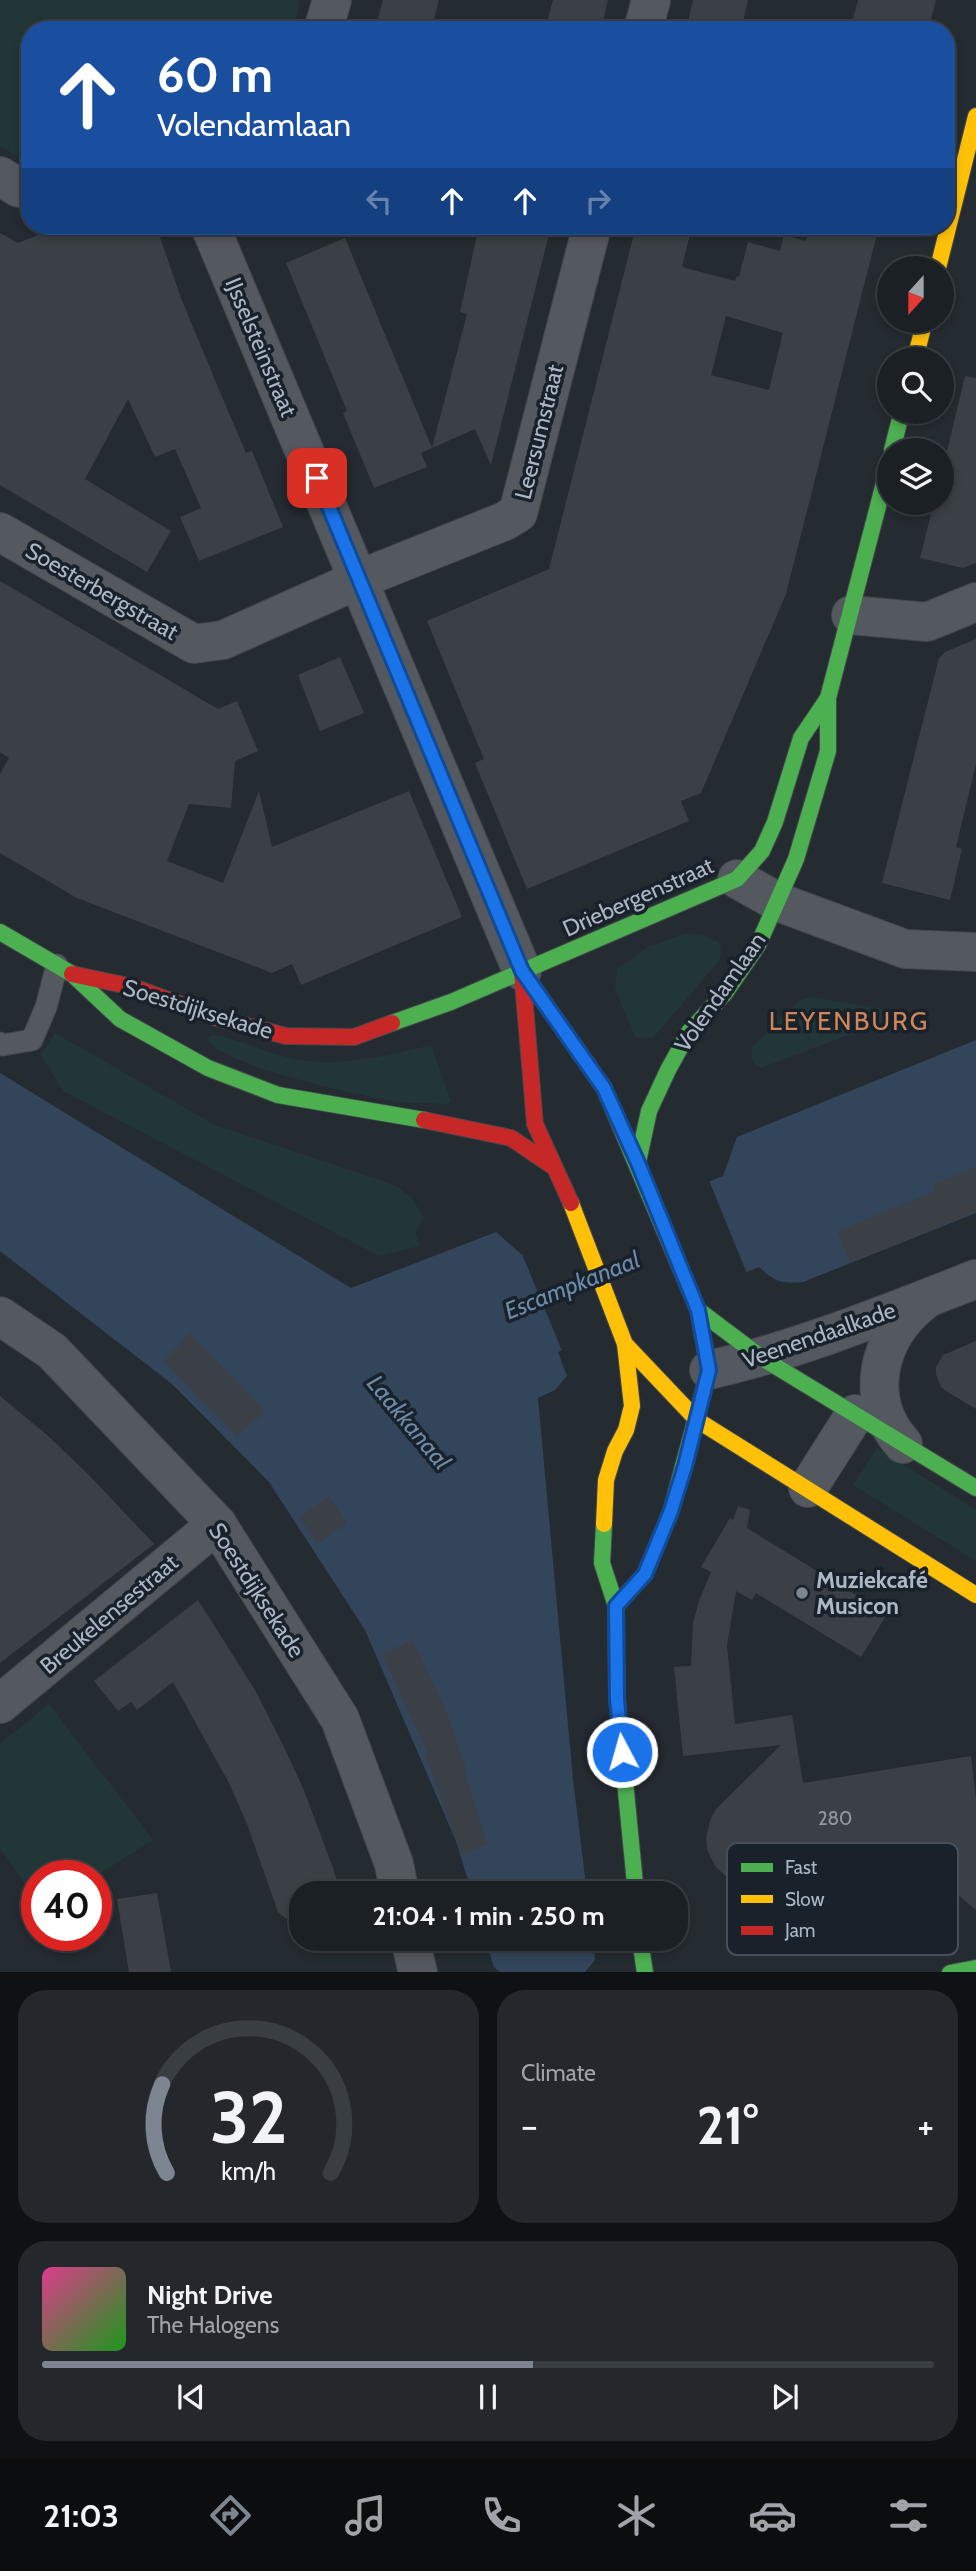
<!DOCTYPE html>
<html lang="en">
<head>
<meta charset="utf-8">
<style>
	body { margin:0; font-family:Cabin,sans-serif; background:#24282d; color:#f1f3f6; height:100vh; display:flex; flex-direction:column; font-size:26px; white-space:nowrap }
	* { box-sizing:border-box; margin:0 }
	p { font-size:23px; color:#a0a3a7 }
	.icon { flex:none; width:38px; height:38px; fill:none; stroke:currentColor; stroke-width:2; stroke-linecap:round; stroke-linejoin:round }
	.map { position:relative; height:1972px; overflow:hidden }
	.drawer { display:flex; flex-direction:column; gap:18px; padding:18px; background:#0f1214; flex:1 }
	.drawer>* { flex:none }
	.hud { position:absolute; left:21px; top:21px; width:934px; height:214px; border-radius:28px; box-shadow:0 4px 10px #0003,0 0 0 2px #393e42; background:#1a4fa0; color:#fff; overflow:hidden }
	.needle { width:46px; rotate:201deg }
	.controls { position:absolute; left:877px; top:256px; display:grid; gap:14px }
	.controls a { display:grid; place-items:center; width:77px; height:77px; border-radius:50%; background:#1b2025; box-shadow:0 4px 10px #0003,0 0 0 2px #393e42; font-size:35px }
	.speed { position:absolute; left:21px; top:1860px; display:flex; gap:14px; font-size:35px; font-weight:700; text-align:center }
	.speed>* { display:grid; place-content:center; width:91px; height:91px; border-radius:50%; background:#1b2025; box-shadow:0 4px 10px #0003,0 0 0 2px #393e42; line-height:1 }
	.speed .limit { border:10px solid #d22; background:#fff; color:#111 }
	.pin { position:absolute; display:grid; place-items:center; width:60px; height:60px; color:#fff; margin:-30px; border-radius:14px; box-shadow:0 4px 10px #0006 }
	.me { position:absolute; width:77px; margin:-38px; rotate:354deg; stroke-linejoin:round; filter:drop-shadow(0 0 5px #0008) }
	.turn { display:flex; align-items:center; gap:24px; height:147px; padding:0 21px; font-size:32px }
	.turn .icon { width:91px; height:91px; stroke-width:2.5 }
	.turn b { display:block; font-size:49px; line-height:60px }
	.lanes { display:flex; align-items:center; height:66px; padding:0 21px; background:#0003; justify-content:center; gap:35px; direction:ltr }
	.lanes .off { opacity:.35 }
	.big { font-size:52px; font-weight:800; line-height:1.1 }
	.drawer .tile { flex:1; display:flex; flex-direction:column; justify-content:center; gap:10px; min-width:0; padding:0 24px; border-radius:28px; background:#24282d }
	.drawer .dial { align-items:center; gap:0 }
	.dial svg { height:182px; overflow:visible; fill:none; stroke:#393e42; stroke-width:7; stroke-linecap:round; text-anchor:middle }
	.dial text { fill:#f1f3f6; stroke:none }
	.song { display:flex; align-items:center; gap:21px }
	.cover { width:84px; height:84px; border-radius:10px; background:linear-gradient(135deg,hsl(330 70% 55%),hsl(120 70% 35%)) }
	.played { height:7px; border-radius:4px; background:linear-gradient(90deg,#7d8690 55%,#393e42 55%) }
	.keys { display:flex; justify-content:space-around; direction:ltr }
	.heat { display:flex; justify-content:space-between; align-items:center; font-size:38px; direction:ltr }
	.drawer .tiles { flex:1; display:grid; gap:18px; grid-template-columns:1fr 1fr }
	.tile:last-child { grid-column:span 2 }
	.trip { position:absolute; left:289px; top:1881px; width:399px; height:70px; border-radius:28px; background:#1b2025; box-shadow:0 4px 10px #0003,0 0 0 2px #393e42; font-weight:800; line-height:70px; text-align:center }
	.tabs { display:flex; height:112px; justify-content:space-around; align-items:center; background:#0b0d0f; color:#a0a3a7 }
	.tabs .icon { width:49px; height:49px }
	.tabs .active { color:#7d8690 }
	.tabs b { font-size:32px; color:#f1f3f6 }
	.map>svg:first-child { display:block }
	.green { fill:#223637 }
	.water { fill:#32455a }
	.pier { fill:#242b31 }
	.building { fill:#3b4046; fill-rule:evenodd }
	.lines { fill:none; stroke-linecap:round; stroke-linejoin:round }
	.lane-casing { stroke:#42474c; stroke-width:23 }
	.street-casing { stroke:#42474c; stroke-width:40 }
	.fast-casing { stroke:#42474c; stroke-width:18 }
	.slow-casing { stroke:#42474c; stroke-width:18 }
	.jam-casing { stroke:#42474c; stroke-width:18 }
	.lane { stroke:#54585f; stroke-width:21 }
	.street { stroke:#54585f; stroke-width:38 }
	.fast { stroke:#4caf50; stroke-width:16 }
	.slow { stroke:#ffc107; stroke-width:16 }
	.jam { stroke:#c62828; stroke-width:16 }
	.route-casing { stroke:#114b97; stroke-width:18 }
	.route { stroke:#1a73e8; stroke-width:12 }
	.poi-dot { fill:#7d8690; stroke:#19212b; stroke-width:2.5 }
	.labels { text-anchor:middle; dominant-baseline:central; stroke-width:7; stroke-linejoin:round; paint-order:stroke }
	.number-label { font-size:19px; fill:#9099a4 }
	.street-label { font-size:23px; fill:#adb7c3; stroke:#19212b }
	.poi-label { font-size:23px; font-weight:bold; fill:#adb7c3; stroke:#19212b; text-anchor:start }
	.water-label { font-size:24px; font-style:italic; fill:#6d8aa8; stroke:#19212b }
	.quarter-label { font-size:26px; letter-spacing:2px; fill:#d1855a; stroke:#19212b }
	.key { fill:#19212b; stroke:#454e59; stroke-width:2 }
	.key-label { font-size:19px; fill:#adb7c3 }
</style>
</head>
<body>
<div class="map">
<svg width="976" height="1973" viewBox="0 0 976 1973">
	<rect width="100%" height="100%" fill="#242b31"/>
	<g class="green">
		<polygon points="0,0 300,0 294,30 30,30 30,152 19,157 0,146"/>
		<polygon points="684,934 703,935 718,942 721,948 720,960 653,1038 635,1037 615,989 617,969 648,947"/>
		<path d="M811 997 882 1009 888 1012V1020L761 1068C752 1064 751 1058 752 1047L800 1000Z"/>
		<polygon points="55,1033 215,1125 397,1186 412,1198 424,1218 415,1232 420,1246 379,1256 63,1091 41,1055"/>
		<path d="M211 1035C239 1038 267 1054 295 1059 342 1068 386 1055 431 1045L451 1101 448 1104C432 1103 416 1104 400 1102 369 1098 217 1065 208 1039Z"/>
		<polygon points="877,1448 976,1510 976,1561 853,1485"/>
		<polygon points="49,1704 153,1840 96,1876 37,1876 37,1901 0,1848 0,1744"/>
	</g>
	<g class="water">
		<path d="M976 1040V1213L803 1282C782 1284 775 1282 759 1267L558 1352 567 1376 555 1390 538 1398 573 1779 587 1893H472L456 1841 365 1630 269 1482 172 1384 0 1251V1073L351 1288 496 1232 521 1254 723 1176 737 1137Z"/>
		<polygon points="485,1939 593,1939 595,1960 585,1972 500,1972 494,1967"/>
	</g>
	<polygon class="pier" points="708,1178 748,1276 563,1353 520,1249"/>
	<g class="building">
		<polygon points="383,0 439,0 431,30 375,30"/>
		<polygon points="553,0 608,0 601,30 545,30"/>
		<polygon points="693,0 748,0 741,30 686,30"/>
		<polygon points="858,0 936,0 928,30 850,30"/>
		<polygon points="61,226 156,226 181,298 215,380 246,453 252,451 283,527 199,561 180,517 201,508 175,449 155,457 128,399 85,479 171,531 147,572 0,485 0,233 18,243"/>
		<polygon points="479,226 551,226 491,465 475,429 432,448 467,314 460,312"/>
		<path d="M636 226H692L682 267 735 281 737 276 739 277 748 242 780 251 784 235 806 241 810 226H879L786 594 701 793 681 801 689 821 527 889 475 763 484 759 427 621 549 569ZM726 316 783 333 769 390 711 375Z"/>
		<polygon points="345,238 432,448 421,453 427,467 374,488 343,413 347,411 286,263"/>
		<polygon points="965,376 976,378 976,563 963,568 920,558 934,502 942,502 942,472"/>
		<polygon points="0,581 218,709 237,701 258,751 235,761 231,808 189,804 167,861 223,883 259,791 272,847 409,791 462,917 301,985 292,964 272,973 77,898 0,853 0,774 9,758 0,752"/>
		<polygon points="976,639 976,764 956,847 962,849 950,900 882,883 939,658 945,652"/>
		<polygon points="340,657 364,713 320,731 298,675"/>
		<polygon points="976,1167 976,1212 850,1263 837,1231 936,1191 934,1184"/>
		<polygon points="190,1333 265,1411 237,1437 164,1361"/>
		<polygon points="976,1341 976,1409 946,1391 941,1387 936,1374 936,1367 943,1355"/>
		<polygon points="0,1396 47,1435 88,1474 154,1544 0,1663"/>
		<polygon points="329,1496 347,1523 317,1544 300,1517"/>
		<polygon points="738,1506 750,1510 747,1528 887,1614 861,1657 756,1593 752,1600 736,1591 727,1646 735,1724 792,1715 803,1783 971,1756 976,1799 976,1910 957,1894 772,1924 762,1921 758,1916 757,1891 730,1880 715,1866 707,1849 706,1837 711,1818 716,1809 781,1745 683,1756 674,1667 691,1666 693,1623 699,1601 711,1572 701,1567 730,1518 733,1520"/>
		<polygon points="198,1600 255,1690 284,1747 303,1788 333,1868 341,1894 301,1894 301,1931 278,1912 247,1824 229,1783 173,1682 137,1710 131,1702 118,1711 94,1681"/>
		<polygon points="413,1640 445,1708 467,1771 464,1772 488,1845 462,1855 425,1755 428,1754 382,1654"/>
		<polygon points="157,1893 171,1972 129,1972 117,1899"/>
	</g>
	<g class="lines">
		<defs>
			<polyline id="lane" points="0,1043 3,1045 32,1040 46,1007 57,965"/>
			<g id="street">
				<polyline points="323,30 332,0"/>
				<polyline points="643,30 651,0"/>
				<polyline points="0,176 19,188 30,183"/>
				<polyline points="210,226 522,971"/>
				<polyline points="0,532 194,644 223,640 360,579 505,521 518,513 592,226"/>
				<polyline points="851,615 927,622 976,602"/>
				<polyline points="737,879 778,902 905,949 976,952"/>
				<polyline points="0,1316 52,1351 217,1524 340,1719 394,1864 400,1894"/>
				<path d="M709 1370C802 1349 888 1313 976 1279"/>
				<path d="M903 1444C862 1399 878 1335 924 1301"/>
				<polyline points="808,1488 855,1414"/>
				<polyline points="0,1704 217,1524"/>
				<polyline points="410,1939 418,1973"/>
			</g>
			<g id="fast">
				<polyline points="892,450 902,411"/>
				<polyline points="0,932 72,974 120,1019 208,1068 278,1095 424,1120"/>
				<polyline points="523,972 604,1088 698,1310 709,1370 671,1511 645,1574 616,1606"/>
				<polyline points="392,1023 451,1002 737,879 762,851 775,822 801,738 828,698"/>
				<polyline points="638,1162 649,1111 668,1070 689,1032 725,993 758,945 796,859 828,751 828,698 889,464"/>
				<polyline points="698,1310 762,1358 976,1488"/>
				<polyline points="604,1524 602,1563 616,1606 617,1699 636,1894"/>
				<polyline points="640,1939 645,1973"/>
				<polyline points="950,1973 976,1968"/>
			</g>
			<g id="slow">
				<polyline points="938,268 976,116"/>
				<polyline points="915,359 925,320"/>
				<polyline points="571,1203 625,1344 632,1406 626,1430 615,1451 606,1480 604,1524"/>
				<polyline points="625,1344 697,1420 976,1595"/>
			</g>
			<g id="jam">
				<polyline points="522,971 535,1124 571,1203"/>
				<polyline points="72,974 133,987 220,1019 286,1036 354,1037 392,1023"/>
				<polyline points="424,1120 511,1138 554,1167"/>
			</g>
		</defs>
		<use href="#lane" class="lane-casing"/>
		<use href="#street" class="street-casing"/>
		<use href="#fast" class="fast-casing"/>
		<use href="#slow" class="slow-casing"/>
		<use href="#jam" class="jam-casing"/>
		<use href="#lane" class="lane"/>
		<use href="#street" class="street"/>
		<use href="#fast" class="fast"/>
		<use href="#slow" class="slow"/>
		<use href="#jam" class="jam"/>
	</g>
	<g class="lines">
		<defs>
			<polyline id="route" points="317,478 522,971 604,1088 638,1163 698,1310 709,1370 685,1466 671,1511 645,1574 616,1606 617,1699 622,1752"/>
		</defs>
		<use href="#route" class="route-casing"/>
		<use href="#route" class="route"/>
	</g>
	<circle class="poi-dot" cx="802" cy="1593" r="7"/>
	<g class="labels">
		<g class="number-label">
			<text x="835" y="1818">280</text>
		</g>
		<g class="street-label">
			<text transform="translate(261 347) rotate(67)">IJsselsteinstraat</text>
			<text transform="translate(539 432) rotate(-76)">Leersumstraat</text>
			<text transform="translate(102 591) rotate(30)">Soesterbergstraat</text>
			<text transform="translate(638 897) rotate(-24)">Driebergenstraat</text>
			<text transform="translate(720 992) rotate(-55)">Volendamlaan</text>
			<text transform="translate(198 1009) rotate(17)">Soestdijksekade</text>
			<text transform="translate(819 1335) rotate(-19)">Veenendaalkade</text>
			<text transform="translate(257 1590) rotate(57)">Soestdijksekade</text>
			<text transform="translate(109 1614) rotate(-40)">Breukelensestraat</text>
		</g>
		<g class="poi-label">
			<text x="816" y="1580">Muziekcafé<tspan x="816" dy="26">Musicon</tspan></text>
		</g>
		<g class="water-label">
			<text transform="translate(572 1285) rotate(-22)">Escampkanaal</text>
			<text transform="translate(409 1422) rotate(50)">Laakkanaal</text>
		</g>
		<g class="quarter-label">
			<text x="849" y="1021">LEYENBURG</text>
		</g>
	</g>
	<rect x="727" y="1843" width="231" height="112" rx="10" class="key"/>
	<rect x="741" y="1863" width="32" height="9" fill="#4caf50"/>
	<rect x="741" y="1895" width="32" height="8" fill="#ffc107"/>
	<rect x="741" y="1926" width="32" height="9" fill="#c62828"/>
	<g class="key-label">
		<text x="785" y="1874">Fast</text>
		<text x="785" y="1906">Slow</text>
		<text x="785" y="1937">Jam</text>
	</g>
</svg>
<div class="controls">
<a><svg class="needle" viewBox="-14 -14 28 28"><path d="M0-13l5 13h-10z" fill="#e53935"/><path d="M0 13l5-13h-10z" fill="#a0a3a7"/></svg></a>
<a><svg class="icon" aria-label="search" viewBox="0 0 24 24"><circle cx="10" cy="10" r="6"/><path d="M15 15l6 6"/></svg></a>
<a><svg class="icon" aria-label="layers" viewBox="0 0 24 24"><path d="M12 4l9 5-9 5-9-5zM3 14l9 5 9-5"/></svg></a>
</div>
<div class="speed"><div class="limit">40</div></div>
<div class="pin" style="left:317px;top:478px;background:#d93025"><svg class="icon" aria-label="arrive" viewBox="0 0 24 24"><path d="M6 21V4h12l-3 4 3 4H6"/></svg></div>
<svg class="me" style="left:622px;top:1752px" viewBox="-20 -20 40 40"><circle r="17" fill="#1a73e8" stroke="#fff" stroke-width="3"/><path d="M0-11L8 9 0 5-8 9z" fill="#fff"/></svg>
<div class="trip">21:04 · 1 min · 250 m</div>
<div class="hud">
<div class="turn"><svg class="icon" aria-label="ahead" viewBox="0 0 24 24"><path d="M12 20V5M6 11l6-6 6 6"/></svg><div><b>60 m</b>Volendamlaan</div></div>
<div class="lanes"><svg class="icon off" aria-label="left" viewBox="0 0 24 24"><path d="M17 20v-9H6M10 6l-5 5 5 5"/></svg><svg class="icon" aria-label="ahead" viewBox="0 0 24 24"><path d="M12 20V5M6 11l6-6 6 6"/></svg><svg class="icon" aria-label="ahead" viewBox="0 0 24 24"><path d="M12 20V5M6 11l6-6 6 6"/></svg><svg class="icon off" aria-label="right" viewBox="0 0 24 24"><path d="M7 20v-9h11M14 6l5 5-5 5"/></svg></div>
</div>
</div>
<section class="drawer">
<div class="tiles">
<div class="tile dial"><svg viewBox="0 0 100 80">
<path d="M14 69A42 42 0 1 1 86 69"/>
<path d="M14 69A42 42 0 0 1 12 30" stroke="#7d8690"/>
<text x="50" y="56" font-size="32" font-weight="700">32</text>
<text x="50" y="72" font-size="11">km/h</text>
</svg></div>
<div class="tile"><p>Climate</p>
<div class="heat"><a>−</a><b class="big">21°</b><a>+</a></div>
</div>
<div class="tile">
<div class="song"><i class="cover"></i><div><b>Night Drive</b><p>The Halogens</p></div></div>
<div class="played"></div>
<div class="keys"><svg class="icon" aria-label="previous" viewBox="0 0 24 24"><path d="M18 5L8 12l10 7zM5 5v14"/></svg><svg class="icon" aria-label="pause" viewBox="0 0 24 24"><path d="M8 5v14M16 5v14"/></svg><svg class="icon" aria-label="next" viewBox="0 0 24 24"><path d="M6 5l10 7-10 7zM19 5v14"/></svg></div>
</div>
</div>
</section>
<nav class="tabs">
<b>21:03</b>
<svg class="icon active" aria-label="directions" viewBox="0 0 24 24"><path d="M12 3l9 9-9 9-9-9zM9 14v-3h6M13 9l2 2-2 2"/></svg>
<svg class="icon" aria-label="music" viewBox="0 0 24 24"><path d="M9 18V5l10-2v13"/><circle cx="6" cy="18" r="3"/><circle cx="16" cy="16" r="3"/></svg>
<svg class="icon" aria-label="phone" viewBox="0 0 24 24"><path d="M5 4h4l2 5-3 2q2 4 5 5l2-3 5 2v4C11 20 4 13 5 4z"/></svg>
<svg class="icon" aria-label="climate" viewBox="0 0 24 24"><path d="M12 3v18M4 7l16 10M4 17L20 7"/></svg>
<svg class="icon" aria-label="car" viewBox="0 0 24 24"><path d="M5 17H2v-5l4-1 3-4h7l3 4 3 1v5h-3M9 17h6M6 11h13"/><circle cx="7" cy="17" r="2"/><circle cx="17" cy="17" r="2"/></svg>
<svg class="icon" aria-label="filters" viewBox="0 0 24 24"><path d="M4 7h16M4 17h16"/><circle cx="9" cy="7" r="2"/><circle cx="15" cy="17" r="2"/></svg>
</nav>
</body>
</html>
